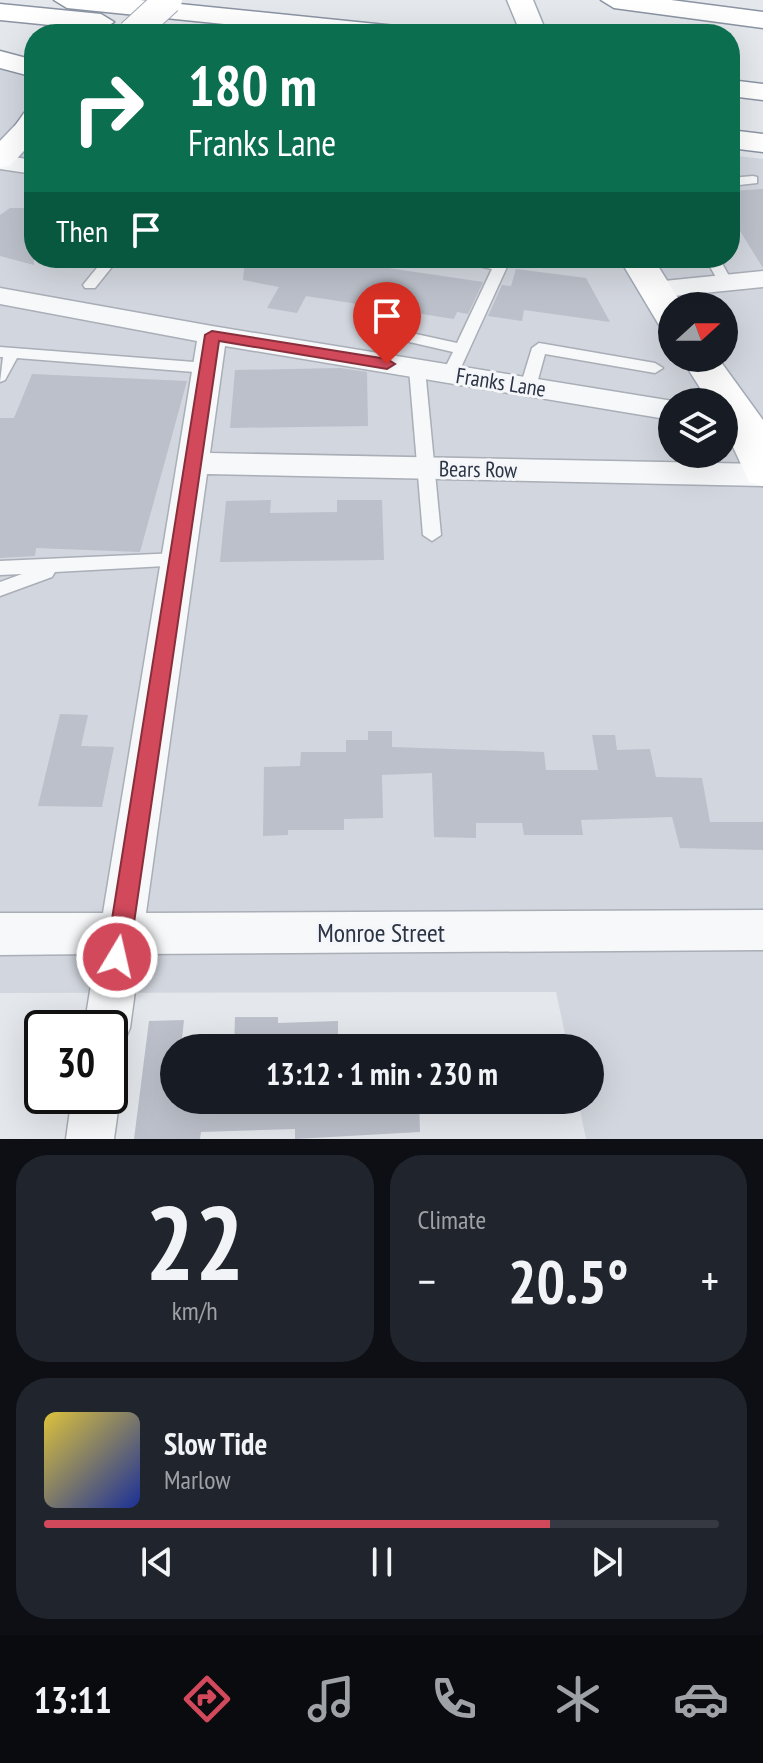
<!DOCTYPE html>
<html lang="en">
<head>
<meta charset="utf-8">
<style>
	body { margin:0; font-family:"PT Sans Narrow",sans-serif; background:#20242c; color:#f1f3f6; height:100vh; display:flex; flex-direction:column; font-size:30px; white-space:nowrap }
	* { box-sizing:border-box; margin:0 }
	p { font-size:26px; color:#9ea1a6 }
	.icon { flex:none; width:44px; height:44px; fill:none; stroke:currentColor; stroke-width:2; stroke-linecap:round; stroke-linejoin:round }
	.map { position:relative; height:1139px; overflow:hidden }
	.panel { display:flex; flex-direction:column; gap:16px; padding:16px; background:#0d0f14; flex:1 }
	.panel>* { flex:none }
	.banner { position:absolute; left:24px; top:24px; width:716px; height:244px; border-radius:32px; box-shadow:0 8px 32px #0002; background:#0b6e4f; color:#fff; overflow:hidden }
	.needle { width:52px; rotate:69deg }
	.buttons { position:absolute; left:658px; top:292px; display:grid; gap:16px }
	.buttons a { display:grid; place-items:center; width:80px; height:80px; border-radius:50%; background:#171b24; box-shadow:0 8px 32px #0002; font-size:40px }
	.speed { position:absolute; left:24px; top:1010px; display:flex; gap:16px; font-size:40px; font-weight:700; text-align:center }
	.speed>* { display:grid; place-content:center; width:104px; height:104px; border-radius:50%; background:#171b24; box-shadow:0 8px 32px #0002; line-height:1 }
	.speed .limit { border:4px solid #111; border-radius:12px; background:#fff; color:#111 }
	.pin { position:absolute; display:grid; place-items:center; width:68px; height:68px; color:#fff; margin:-82px -34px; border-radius:50% 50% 50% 0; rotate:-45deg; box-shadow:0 0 8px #0007 }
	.pin .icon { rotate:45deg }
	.me { position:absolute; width:88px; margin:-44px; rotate:9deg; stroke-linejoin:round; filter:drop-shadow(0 0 6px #0008) }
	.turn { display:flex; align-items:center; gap:28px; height:168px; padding:0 32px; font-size:36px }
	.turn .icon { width:104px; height:104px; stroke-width:2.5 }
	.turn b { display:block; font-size:56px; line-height:68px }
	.then { display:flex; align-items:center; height:76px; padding:0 32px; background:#0003; gap:16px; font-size:30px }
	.big { font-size:60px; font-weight:800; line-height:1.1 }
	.panel .widget { flex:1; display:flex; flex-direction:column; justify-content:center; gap:12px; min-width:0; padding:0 28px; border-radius:32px; background:#20242c }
	.panel .dial { align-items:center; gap:0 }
	.dial b { font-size:104px; line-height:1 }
	.song { display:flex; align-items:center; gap:24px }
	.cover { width:96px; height:96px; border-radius:12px; background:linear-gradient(135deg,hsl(50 70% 55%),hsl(230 70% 35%)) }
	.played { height:8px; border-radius:4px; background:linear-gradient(90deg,#d1495b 75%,#363941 75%) }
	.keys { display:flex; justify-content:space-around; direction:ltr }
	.heat { display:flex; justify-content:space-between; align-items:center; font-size:44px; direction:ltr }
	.panel .tiles { flex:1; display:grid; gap:16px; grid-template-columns:1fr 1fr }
	.widget:last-child { grid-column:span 2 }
	.trip { position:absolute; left:160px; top:1034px; width:444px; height:80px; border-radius:40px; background:#171b24; box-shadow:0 8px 32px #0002; font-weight:800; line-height:80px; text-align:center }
	.tabs { display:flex; height:128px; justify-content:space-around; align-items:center; background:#090b0e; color:#9ea1a6 }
	.tabs .icon { width:56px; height:56px }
	.tabs .on { color:#d1495b }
	.tabs b { font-size:36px; color:#f1f3f6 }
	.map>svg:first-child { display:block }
	.built { fill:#d2d6de; fill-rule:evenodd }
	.building { fill:#bbc0ca }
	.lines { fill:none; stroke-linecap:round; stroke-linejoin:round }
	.lane-casing { stroke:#a9aeb7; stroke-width:3 }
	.street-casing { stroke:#a9aeb7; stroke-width:3 }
	.secondary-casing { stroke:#a9aeb7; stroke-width:3 }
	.primary-casing { stroke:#a3abb8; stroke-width:3 }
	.highway-casing { stroke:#8b94a3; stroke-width:3 }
	.lane { fill:#f7f8fa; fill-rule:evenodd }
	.street { fill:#f7f8fa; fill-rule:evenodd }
	.secondary { fill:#fff; fill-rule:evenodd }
	.primary { fill:#fff; fill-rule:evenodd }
	.highway { fill:#fff; fill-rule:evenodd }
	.primary-bridge-casing { stroke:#a3abb8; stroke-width:30; stroke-linecap:butt }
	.primary-bridge { stroke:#fff; stroke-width:28 }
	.route { fill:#d1495b; stroke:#882f3b; stroke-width:2 }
	.labels { text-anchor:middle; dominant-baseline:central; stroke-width:6; stroke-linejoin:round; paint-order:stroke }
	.street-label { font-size:22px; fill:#2b3445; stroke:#f4f6f9 }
	.near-street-label { font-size:26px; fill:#2b3445; stroke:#f4f6f9 }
</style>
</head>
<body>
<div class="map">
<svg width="763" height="1139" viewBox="0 0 763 1139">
	<rect width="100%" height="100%" fill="#e4e7ec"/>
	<path class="built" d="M0 67 34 73V258H730V155L763 159V1139H586L578 1100H590V1048H568L556 992 0 993ZM672 306H724V358H672ZM672 402H724V454H672Z"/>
	<g class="building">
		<polygon points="763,189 763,268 730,215 730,191"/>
		<polygon points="10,208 34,208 34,265 0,256 0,215"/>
		<polygon points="245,258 322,267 327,259 483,282 468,314 457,312 454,319 306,296 297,313 267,308 279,287 243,280"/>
		<polygon points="516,269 586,278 610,322 524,310 522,321 488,316 502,285 511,286"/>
		<polygon points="340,368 367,372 368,426 230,428 235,370"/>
		<polygon points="32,374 187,381 140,552 36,548 35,556 0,558 0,418 14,418"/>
		<polygon points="271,500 270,513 337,512 337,500 382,500 384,560 220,562 226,501"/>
		<polygon points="60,714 88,715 81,746 114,747 102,807 38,806"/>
		<polygon points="368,731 392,731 392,747 544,752 546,770 598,770 592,735 615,735 617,750 650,749 656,777 702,778 710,822 763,822 763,850 680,848 672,817 581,820 583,835 524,835 522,823 476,823 476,838 434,837 432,773 382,775 383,818 344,819 344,830 288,830 288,835 263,836 264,767 300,766 301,752 346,752 346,740 368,740"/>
		<polygon points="235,1017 278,1017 278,1023 338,1021 338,1048 234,1048"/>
		<polygon points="184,1020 181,1048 174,1048 174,1100 419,1100 420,1132 295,1139 295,1129 201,1132 200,1139 134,1139 149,1021"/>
	</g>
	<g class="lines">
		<defs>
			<g id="lane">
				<polygon points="753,176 757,177 757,183 730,186 730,178"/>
				<polygon points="105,258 119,258 95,288 85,288 83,285"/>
				<polygon points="454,258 496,261 497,258 511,258 458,374 450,379 442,374 453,352 388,337 386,334 393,329 457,343 492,269 456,261"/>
				<path d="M552 258H590L596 262C586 269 562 265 552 258Z"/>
				<polygon points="705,258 719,258 733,283 731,286 721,286"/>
				<polygon points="539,343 655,363 663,368 655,373 545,354 536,387 528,392 523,391 520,387 532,348"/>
				<polygon points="0,347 207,363 215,368 207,373 17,358 5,380 0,382 3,357 0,357"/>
				<polygon points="417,364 425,369 441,535 432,541 423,535 409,369"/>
				<polygon points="178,553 184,555 187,560 184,565 55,572 52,577 0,596 0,582 22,574 0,575 0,561"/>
			</g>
			<g id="street">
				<polygon points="0,155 34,160 34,174 0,169"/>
				<polygon points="763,271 763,287 654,298 645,296 641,290 645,284 654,282"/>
				<polygon points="0,288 212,326 679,402 672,402 672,420 225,346 210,453 763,464 763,486 207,474 146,913 763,910 763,950 140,954 130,1028 123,1044 110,1050 110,1028 84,1028 96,954 0,955 0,913 103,913 197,341 0,304"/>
				<polygon points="110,1078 120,1096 114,1139 66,1139 72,1096 110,1096"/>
			</g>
			<polygon id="secondary" points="741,408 755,412 763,427 763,486 749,482 724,427 727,412"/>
			<g id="primary">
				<polygon points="507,0 533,0 547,34 521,34"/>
				<polygon points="34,113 34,140 11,165 0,168 0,141 24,116"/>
				<polygon points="619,258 653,258 683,306 672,306 672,328 659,325"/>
				<path d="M681 358H718L763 420V456C736 449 724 429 724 402H709Z"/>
			</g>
			<g id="highway">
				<polygon points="54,0 140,0 396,26 409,34 321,34 67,8"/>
				<polygon points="601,0 671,0 763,12 763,28 614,8"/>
				<polygon points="0,4 101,14 114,22 101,30 0,20"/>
				<polygon points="0,51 34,60 34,77 0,68"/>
				<polygon points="730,80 763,84 763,100 730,96"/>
				<polygon points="34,110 34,134 20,132 15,126 24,113"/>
				<polygon points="730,130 763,134 763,152 730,148"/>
			</g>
		</defs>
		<use href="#lane" class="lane-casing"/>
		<use href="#street" class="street-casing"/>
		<use href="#secondary" class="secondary-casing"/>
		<use href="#primary" class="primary-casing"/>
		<use href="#highway" class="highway-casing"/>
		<use href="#lane" class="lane"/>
		<use href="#street" class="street"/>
		<use href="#secondary" class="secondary"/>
		<use href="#primary" class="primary"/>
		<use href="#highway" class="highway"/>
		<defs>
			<polyline id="primary-bridge" points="131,34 168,0"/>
		</defs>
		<use href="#primary-bridge" class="primary-bridge-casing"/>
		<use href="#primary-bridge" class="primary-bridge"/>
	</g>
	<polygon class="route" points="212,331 387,359 395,364 387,369 219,341 129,957 126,965 117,968 109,965 106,957 205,335"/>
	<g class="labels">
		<g class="street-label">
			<text transform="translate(501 382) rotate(9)">Franks Lane</text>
			<text transform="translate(478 469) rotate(1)">Bears Row</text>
		</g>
		<g class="near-street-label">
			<text x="381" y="932">Monroe Street</text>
		</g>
	</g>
</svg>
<div class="buttons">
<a><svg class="needle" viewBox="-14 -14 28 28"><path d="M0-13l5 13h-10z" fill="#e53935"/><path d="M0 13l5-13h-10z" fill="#9ea1a6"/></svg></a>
<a><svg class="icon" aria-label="layers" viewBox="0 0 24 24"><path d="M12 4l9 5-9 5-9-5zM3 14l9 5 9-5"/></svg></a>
</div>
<div class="speed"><div class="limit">30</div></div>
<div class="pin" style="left:387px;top:364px;background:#d93025"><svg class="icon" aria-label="arrive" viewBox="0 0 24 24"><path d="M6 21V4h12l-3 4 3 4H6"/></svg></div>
<svg class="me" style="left:117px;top:957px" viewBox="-20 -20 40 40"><circle r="17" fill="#d1495b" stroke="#fff" stroke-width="3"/><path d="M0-11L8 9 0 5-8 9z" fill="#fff"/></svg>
<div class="trip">13:12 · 1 min · 230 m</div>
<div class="banner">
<div class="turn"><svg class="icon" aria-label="right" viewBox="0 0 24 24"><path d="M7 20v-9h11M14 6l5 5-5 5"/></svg><div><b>180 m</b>Franks Lane</div></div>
<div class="then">Then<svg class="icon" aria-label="arrive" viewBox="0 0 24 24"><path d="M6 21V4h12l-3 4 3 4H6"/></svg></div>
</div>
</div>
<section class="panel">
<div class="tiles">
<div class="widget dial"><b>22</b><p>km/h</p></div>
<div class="widget"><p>Climate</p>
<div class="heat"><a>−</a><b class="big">20.5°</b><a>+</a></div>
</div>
<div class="widget">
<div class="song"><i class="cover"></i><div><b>Slow Tide</b><p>Marlow</p></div></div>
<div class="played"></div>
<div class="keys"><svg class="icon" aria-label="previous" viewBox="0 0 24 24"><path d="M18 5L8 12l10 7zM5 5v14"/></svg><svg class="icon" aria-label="pause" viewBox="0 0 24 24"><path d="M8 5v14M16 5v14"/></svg><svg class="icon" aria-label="next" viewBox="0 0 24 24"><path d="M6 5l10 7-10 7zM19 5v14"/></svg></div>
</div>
</div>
</section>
<nav class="tabs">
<b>13:11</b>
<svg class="icon on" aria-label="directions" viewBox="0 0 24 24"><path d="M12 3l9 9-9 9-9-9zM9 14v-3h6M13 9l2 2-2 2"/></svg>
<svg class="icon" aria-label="music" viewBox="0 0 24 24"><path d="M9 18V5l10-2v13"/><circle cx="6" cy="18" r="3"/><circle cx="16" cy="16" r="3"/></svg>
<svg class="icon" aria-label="phone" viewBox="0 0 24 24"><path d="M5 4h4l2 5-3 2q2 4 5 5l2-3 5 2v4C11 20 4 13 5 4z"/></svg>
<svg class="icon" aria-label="climate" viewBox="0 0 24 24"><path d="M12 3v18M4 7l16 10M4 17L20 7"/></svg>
<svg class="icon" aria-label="car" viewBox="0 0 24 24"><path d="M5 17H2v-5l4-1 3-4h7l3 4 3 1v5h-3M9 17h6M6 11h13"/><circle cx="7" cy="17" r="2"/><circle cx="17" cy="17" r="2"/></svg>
</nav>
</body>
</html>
